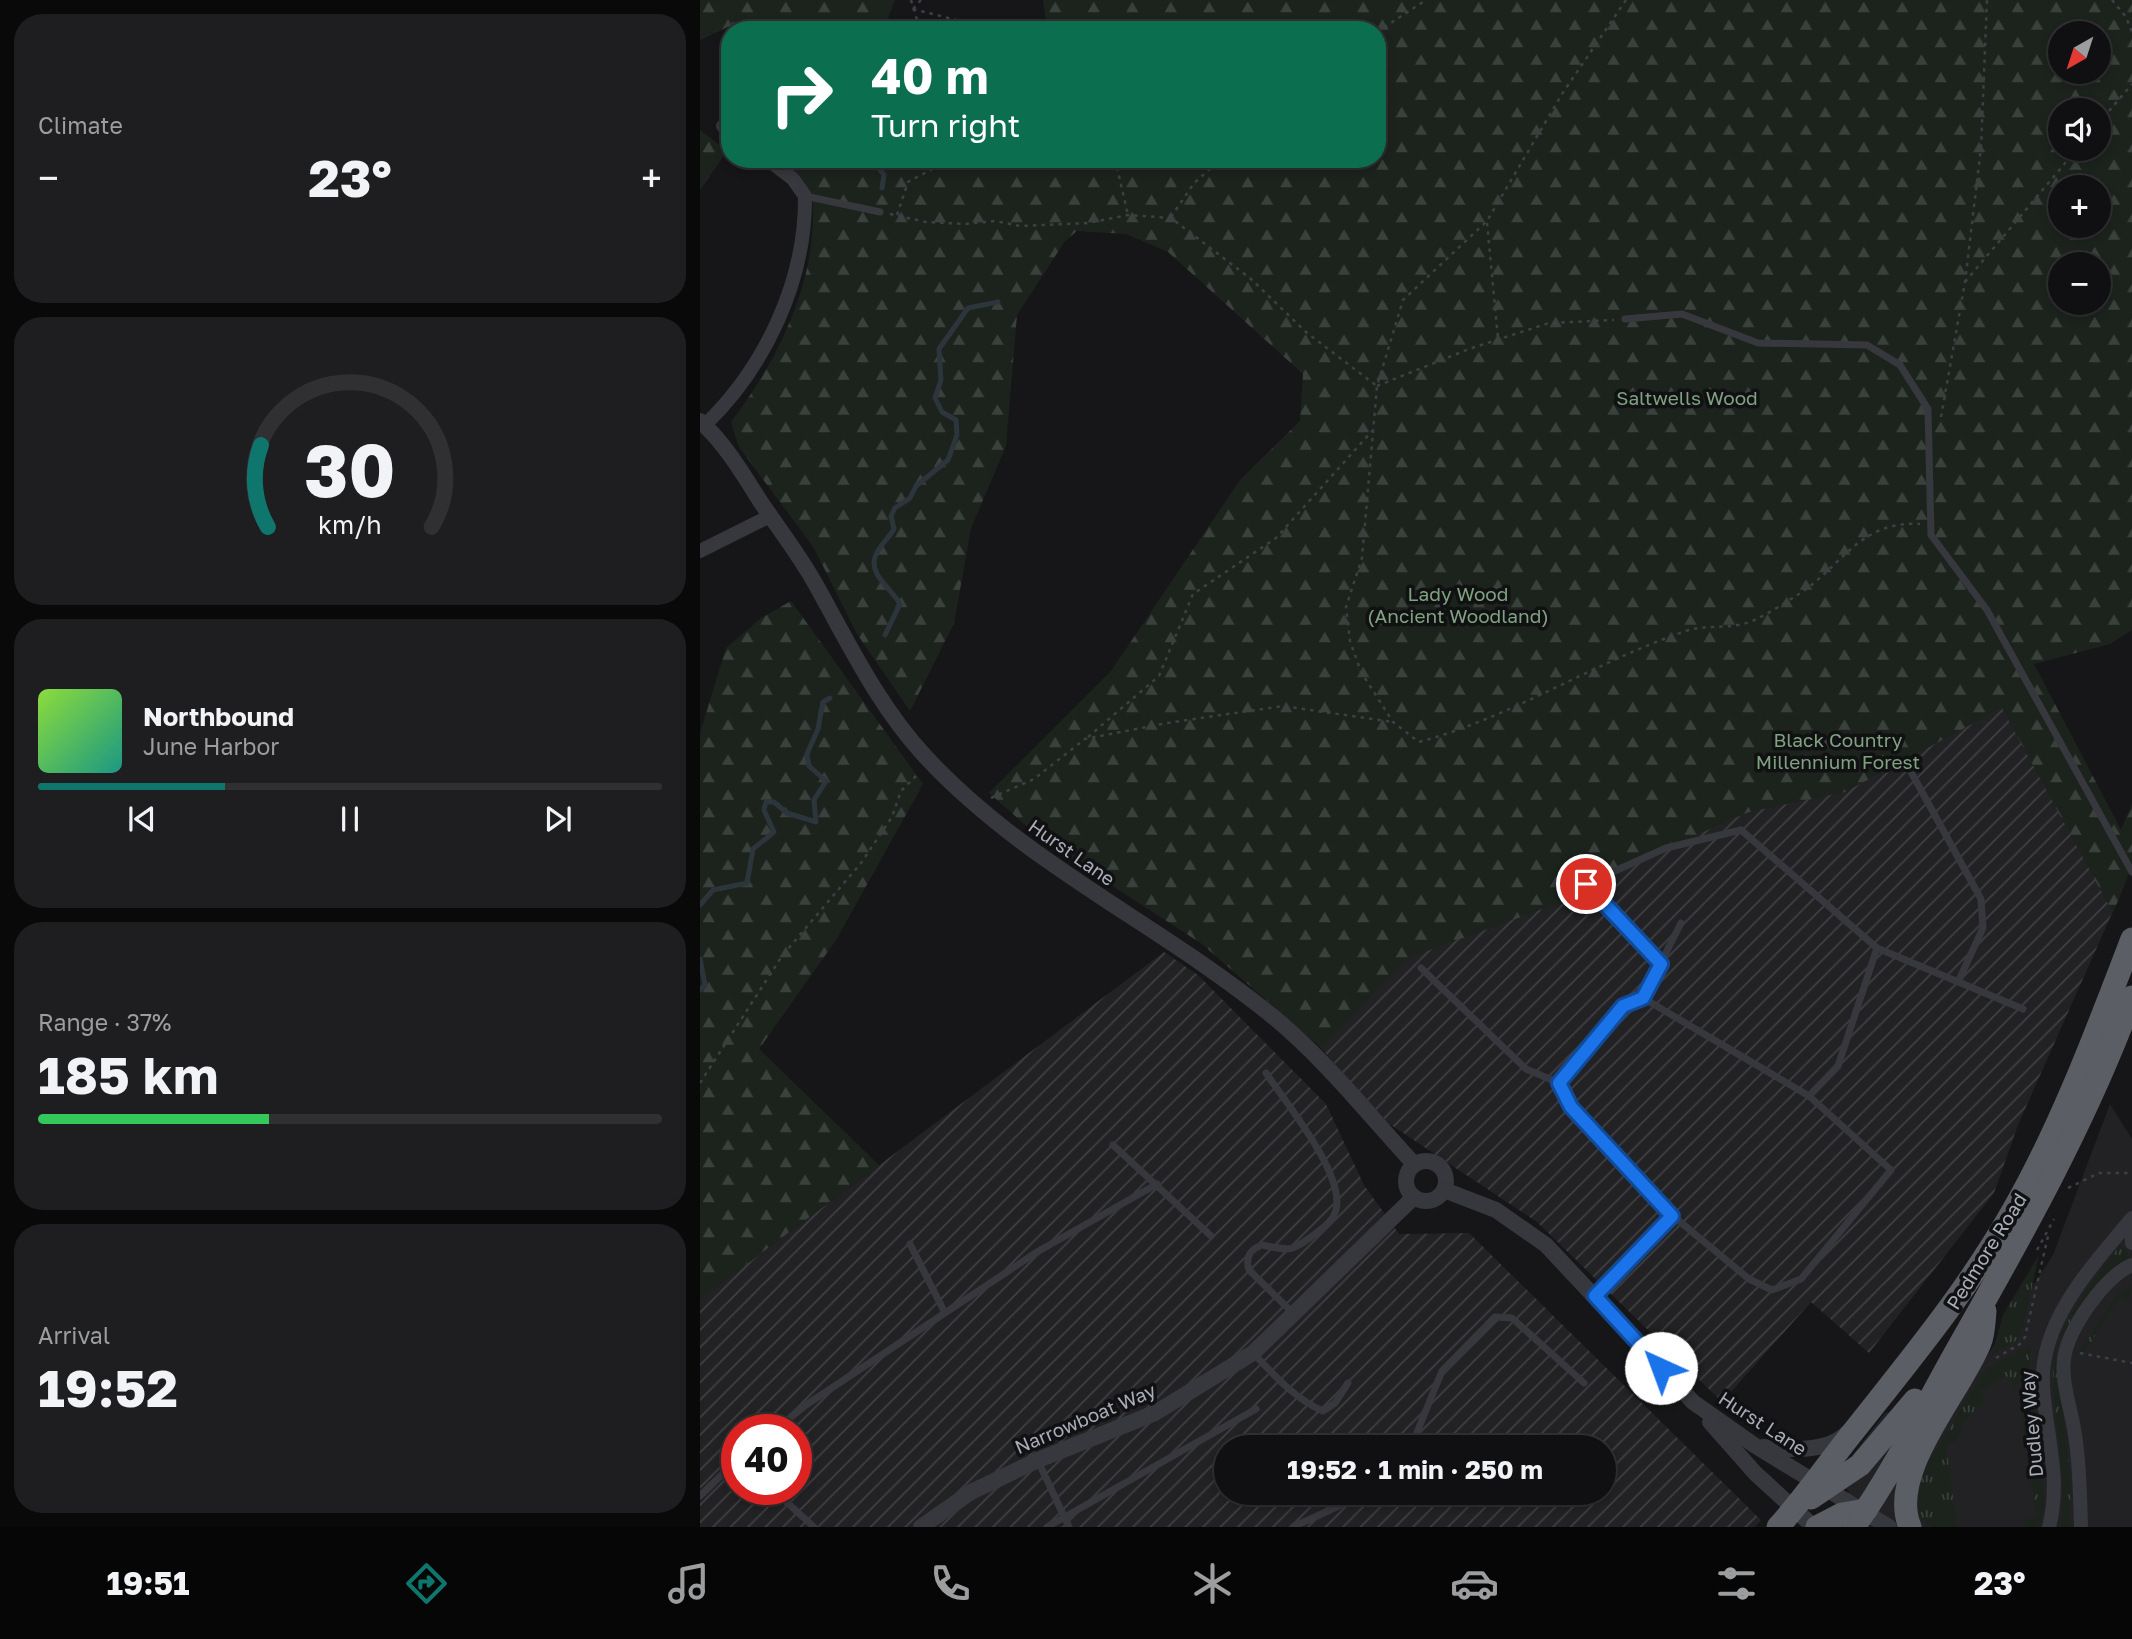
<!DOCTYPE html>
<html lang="en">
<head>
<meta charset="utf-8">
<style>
	body { margin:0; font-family:"Golos Text",sans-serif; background:#1e1e20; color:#f1f3f6; height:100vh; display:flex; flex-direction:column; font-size:26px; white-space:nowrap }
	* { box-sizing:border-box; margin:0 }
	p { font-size:23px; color:#9c9d9f }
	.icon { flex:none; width:38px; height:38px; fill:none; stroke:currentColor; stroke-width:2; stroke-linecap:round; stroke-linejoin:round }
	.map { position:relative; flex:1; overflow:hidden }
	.drawer { display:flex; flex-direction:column; gap:14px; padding:14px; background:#09090a; width:700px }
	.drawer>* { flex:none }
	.banner { position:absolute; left:21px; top:21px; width:665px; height:147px; border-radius:28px; box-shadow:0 4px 10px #0003,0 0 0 2px #303032; background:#0b6e4f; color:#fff; overflow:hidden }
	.needle { width:46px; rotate:219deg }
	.buttons { position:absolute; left:1348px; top:21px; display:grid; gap:14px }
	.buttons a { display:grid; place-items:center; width:63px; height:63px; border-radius:50%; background:#101012; box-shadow:0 4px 10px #0003,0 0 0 2px #303032; font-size:35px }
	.speed { position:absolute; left:21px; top:1414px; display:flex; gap:14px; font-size:35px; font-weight:700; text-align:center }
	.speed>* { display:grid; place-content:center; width:91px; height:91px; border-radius:50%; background:#101012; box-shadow:0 4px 10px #0003,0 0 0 2px #303032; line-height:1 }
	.speed .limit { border:10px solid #d22; background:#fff; color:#111 }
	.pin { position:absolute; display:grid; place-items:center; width:60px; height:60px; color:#fff; margin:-30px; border:4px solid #fff; border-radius:50%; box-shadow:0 2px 7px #0007 }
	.me { position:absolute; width:77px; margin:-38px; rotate:317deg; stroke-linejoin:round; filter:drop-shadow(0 0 5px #0008) }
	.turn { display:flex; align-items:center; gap:24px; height:147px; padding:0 35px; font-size:32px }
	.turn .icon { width:91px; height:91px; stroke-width:2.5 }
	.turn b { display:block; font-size:49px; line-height:60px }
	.big { font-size:52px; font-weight:700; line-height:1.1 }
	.drawer .widget { flex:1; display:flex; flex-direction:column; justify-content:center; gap:10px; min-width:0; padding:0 24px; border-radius:28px; background:#1e1e20 }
	.drawer .dial { align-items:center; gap:0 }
	.dial svg { height:182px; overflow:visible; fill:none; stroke:#303032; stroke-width:7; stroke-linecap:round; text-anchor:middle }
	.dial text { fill:#f1f3f6; stroke:none }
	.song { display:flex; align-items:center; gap:21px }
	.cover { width:84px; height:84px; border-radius:10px; background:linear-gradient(135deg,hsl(90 70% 55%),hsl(170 70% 35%)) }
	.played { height:7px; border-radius:4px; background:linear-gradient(90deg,#0f766e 30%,#303032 30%) }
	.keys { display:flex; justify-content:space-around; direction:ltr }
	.heat { display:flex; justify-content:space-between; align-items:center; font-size:38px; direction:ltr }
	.charge { height:10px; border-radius:5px; background:linear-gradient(90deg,#34c759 37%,#303032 0) }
	.trip { position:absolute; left:514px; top:1435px; width:402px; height:70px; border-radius:35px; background:#101012; box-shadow:0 4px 10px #0003,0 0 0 2px #303032; font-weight:700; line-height:70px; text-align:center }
	.tabs { display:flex; height:112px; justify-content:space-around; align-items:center; background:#060607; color:#9c9d9f }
	.tabs .icon { width:49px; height:49px }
	.tabs .current { color:#0f766e }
	.tabs b { font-size:32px; color:#f1f3f6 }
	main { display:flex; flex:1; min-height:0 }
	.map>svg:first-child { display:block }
	.built { fill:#222225 }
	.industrial { fill:url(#industrial-furrows); fill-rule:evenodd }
	.grass { fill:url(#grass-tufts) }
	.forest { fill:url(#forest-firs); fill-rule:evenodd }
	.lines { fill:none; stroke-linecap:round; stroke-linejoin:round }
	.stream { stroke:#2c353c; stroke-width:5 }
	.path { stroke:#3d3f44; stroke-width:2.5; stroke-dasharray:3.5 5; stroke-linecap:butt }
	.service { stroke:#37383d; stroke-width:7 }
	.minor { stroke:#37383d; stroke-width:14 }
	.tertiary { stroke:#37383d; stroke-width:16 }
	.trunk { stroke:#5b5e65; stroke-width:23 }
	.route-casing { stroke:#114b97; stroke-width:18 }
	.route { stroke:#1a73e8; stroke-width:12 }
	.labels { text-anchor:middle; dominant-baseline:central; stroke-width:7; stroke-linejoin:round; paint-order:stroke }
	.park-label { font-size:19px; fill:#7fa381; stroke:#111113 }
	.street-label { font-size:19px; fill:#a8adb8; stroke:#111113 }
</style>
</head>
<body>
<main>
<section class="drawer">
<div class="widget"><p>Climate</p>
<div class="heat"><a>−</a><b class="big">23°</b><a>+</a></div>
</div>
<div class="widget dial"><svg viewBox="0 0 100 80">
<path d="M14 69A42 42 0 1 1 86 69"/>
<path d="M14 69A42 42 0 0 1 11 33" stroke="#0f766e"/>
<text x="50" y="56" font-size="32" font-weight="700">30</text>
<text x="50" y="72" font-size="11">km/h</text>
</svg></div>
<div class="widget">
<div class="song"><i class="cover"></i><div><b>Northbound</b><p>June Harbor</p></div></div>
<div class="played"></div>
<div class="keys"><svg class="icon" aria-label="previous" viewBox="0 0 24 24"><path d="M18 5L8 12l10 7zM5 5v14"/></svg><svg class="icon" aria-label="pause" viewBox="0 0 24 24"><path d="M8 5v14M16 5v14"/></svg><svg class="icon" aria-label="next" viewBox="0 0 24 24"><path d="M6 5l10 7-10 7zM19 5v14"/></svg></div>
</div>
<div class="widget"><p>Range · 37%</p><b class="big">185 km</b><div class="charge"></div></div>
<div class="widget"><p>Arrival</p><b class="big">19:52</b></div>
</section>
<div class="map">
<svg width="1432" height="1527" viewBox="0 0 1432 1527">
	<defs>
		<pattern id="industrial-furrows" width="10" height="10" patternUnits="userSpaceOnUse" patternTransform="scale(1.75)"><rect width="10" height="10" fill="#222225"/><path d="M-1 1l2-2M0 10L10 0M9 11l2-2" fill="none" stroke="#3f3f43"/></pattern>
		<pattern id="grass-tufts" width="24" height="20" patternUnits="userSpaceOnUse" patternTransform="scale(1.75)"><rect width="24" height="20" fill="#1c231d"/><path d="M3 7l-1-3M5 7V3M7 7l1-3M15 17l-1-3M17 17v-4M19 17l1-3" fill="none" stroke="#3a403c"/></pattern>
		<pattern id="forest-firs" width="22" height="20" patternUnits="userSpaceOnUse" patternTransform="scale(1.75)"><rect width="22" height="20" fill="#1c231d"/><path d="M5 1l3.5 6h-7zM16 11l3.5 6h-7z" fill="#3a403c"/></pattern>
	</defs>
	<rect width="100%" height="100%" fill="#161618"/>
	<polygon class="built" points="1410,1104 1432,1139 1432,1527 1169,1527 1146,1503 1149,1491 1140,1485 1141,1470 1185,1413 1265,1390 1353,1255"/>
	<g class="industrial">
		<polygon points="1305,671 1422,891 1318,1125 1294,1193 1169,1353 1111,1302 1022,1402 837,1222 688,1123 610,1036 708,958"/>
		<path d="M464 952 498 975 626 1104 664 1185 699 1234 769 1233 1061 1520 1055 1527H0V1299ZM37 1430H96V1489H37ZM527 1447H905V1493H527Z"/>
	</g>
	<g class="grass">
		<path d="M1421 1244 1429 1257C1397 1276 1380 1306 1361 1338L1358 1337 1380 1298Z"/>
		<polygon points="1339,1255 1323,1327 1317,1340 1292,1355 1303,1315"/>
		<polygon points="1432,1285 1429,1302 1421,1296 1385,1351 1380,1350 1416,1295"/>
		<polygon points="1322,1348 1332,1348 1328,1378 1314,1387 1308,1376 1280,1390 1285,1400 1264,1422 1256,1442 1246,1445 1257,1527 1230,1527 1217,1514 1217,1492 1225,1467 1286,1368"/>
		<path d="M1354 1355 1357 1356 1371 1485 1369 1527H1360C1370 1469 1348 1412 1354 1355Z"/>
		<polygon points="1330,1402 1336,1415 1345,1504 1339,1527 1325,1527 1325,1518 1336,1517 1320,1403"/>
	</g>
	<g class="forest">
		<polygon points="0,0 195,0 188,18 210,30 38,30 30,26 0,40"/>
		<path d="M343 0H1432V630L1410 644 1334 664 1421 830 1432 804V866L1413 913 1302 708 1145 792 1049 812 900 877 851 906 708 958 621 1048 502 944 345 842 289 793 411 671 540 480 600 421 603 374 468 252 426 234 377 231 365 241 317 315 306 446 271 528 254 623 210 711 157 634 114 548 39 447 31 422C80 358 120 275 112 194L85 162 87 159H677V30H347ZM1360 33H1398V72H1360ZM1360 110H1398V149H1360ZM1360 187H1398V226H1360ZM1360 264H1398V303H1360Z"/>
		<polygon points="0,130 27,151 0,190"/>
		<polygon points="91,601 223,784 136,940 59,1049 179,1165 0,1299 0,733 26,648 61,618"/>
	</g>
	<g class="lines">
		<g class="stream">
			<polyline points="33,24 46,30"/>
			<polyline points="172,159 184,175 182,188"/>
			<path d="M185 635 200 604C192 589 169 575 175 557 179 546 188 539 194 529L191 516 195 508 210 498 216 486 248 460 257 435 256 420 242 412 235 398 241 380 239 349 268 308 298 302"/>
			<polyline points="0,905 13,890 47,883 53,849 74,832 64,810 66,802 74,802 87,813 116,822 114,800 126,781 109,766 107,754 118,729 123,702 130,698"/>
			<polyline points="0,959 5,985 0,990"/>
		</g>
		<g class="path">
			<polyline points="211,0 220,30"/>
			<path d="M926 0 862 94 787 221 703 300 677 386 662 558 646 607 650 641 661 672 693 722 719 742C809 718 892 664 980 633 1002 624 1021 629 1043 624 1060 620 1084 603 1099 594 1140 568 1160 520 1220 524"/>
			<polyline points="1412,0 1426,17 1432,32"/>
			<polyline points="213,9 268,23 317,30"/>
			<polyline points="213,9 221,0"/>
			<polyline points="677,32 726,0"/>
			<polyline points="1398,124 1432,84"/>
			<polyline points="415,159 428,215"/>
			<polyline points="190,214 226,222 265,224 295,221 320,226 388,223 428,215 471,218 551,279 607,333 677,386"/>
			<polyline points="197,215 208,182 234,168 236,159"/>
			<polyline points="471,217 494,183 521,159"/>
			<polyline points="787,223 798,338"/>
			<polyline points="1265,282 1377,149"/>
			<polyline points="677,386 769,349 849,323 914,320"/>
			<polyline points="1241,417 1265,282 1281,148 1287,0"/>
			<polyline points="388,737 459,676 493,594 576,538 673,430"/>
			<polyline points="291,798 334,779 385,739 467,723 583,706 693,722"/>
			<polyline points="0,1083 82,956 161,863 192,817 201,791 219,773"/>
			<polyline points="1368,1188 1399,1173 1432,1173"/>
			<polyline points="1337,1250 1354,1219"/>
			<polyline points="1380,1353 1432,1363"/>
			<polyline points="1296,1358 1320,1344 1325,1337 1348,1236"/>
		</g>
		<g class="service">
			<polyline points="105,196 180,212"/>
			<polyline points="925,319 982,314 1058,343 1167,345 1200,365 1228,409 1231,535 1287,610 1432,872"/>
			<polyline points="1205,761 1281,899 1283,928 1258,982"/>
			<polyline points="961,964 886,884 966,848 1041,830 1177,948"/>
			<polyline points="721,968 826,1069 859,1083 871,1107 973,1216"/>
			<polyline points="943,998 981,923"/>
			<path d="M566 1073C586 1103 645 1174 636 1210 633 1221 624 1227 615 1234 591 1252 591 1251 562 1245 550 1249 545 1258 549 1270L594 1314"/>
			<polyline points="859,1083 923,1006 943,998 1109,1096"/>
			<polyline points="413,1145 511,1236"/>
			<polyline points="210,1244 245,1313"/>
			<polyline points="895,1296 973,1216 1049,1279 1072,1290 1101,1279 1191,1170 1109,1096 1138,1066 1177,948 1323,1009"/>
			<path d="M554 1354C574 1375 596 1400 623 1411L635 1403 648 1383"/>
			<polyline points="75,1430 106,1405 337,1252 457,1184"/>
			<polyline points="711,1447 742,1371 795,1317 812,1318 884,1383"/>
			<polyline points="338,1461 369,1527"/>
			<polyline points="72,1489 114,1527"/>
			<polyline points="0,1496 37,1460"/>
			<polyline points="347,1527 556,1409"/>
			<polyline points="593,1527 667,1493"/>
		</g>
		<g class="minor">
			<polyline points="23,126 30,132"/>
			<path d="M5 425C65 367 106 281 105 196L93 179 67 159"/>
			<polyline points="0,551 70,516"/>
			<polyline points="1432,1223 1432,1243"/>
			<path d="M1349 1527C1362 1477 1345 1433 1343 1384 1340 1320 1394 1264 1432 1218"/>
			<path d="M1381 1527C1380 1497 1380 1465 1375 1435 1372 1411 1361 1384 1364 1359 1368 1329 1404 1277 1432 1265"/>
		</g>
		<g class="tertiary">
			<path d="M0 421C24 442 43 474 60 501 79 529 100 556 116 585 149 644 178 705 224 755 323 863 458 923 571 1015 624 1058 668 1114 714 1164"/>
			<circle cx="726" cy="1181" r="20"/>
			<polyline points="744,1190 796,1210 846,1245 993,1402 1054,1445 1189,1527"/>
			<polyline points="1010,1422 1055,1473 1114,1527"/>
			<path d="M1063 1447C1089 1450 1128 1453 1148 1432"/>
			<polyline points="221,1527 271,1492 338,1460 455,1413 553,1353 714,1197"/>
		</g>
		<g class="trunk">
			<polyline points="1111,1498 1160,1465 1215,1400"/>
			<path d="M1078 1527C1107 1495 1130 1460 1157 1427 1214 1355 1270 1287 1315 1207 1363 1122 1397 1030 1432 939"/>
			<polyline points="1117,1527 1142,1514 1166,1510"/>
			<path d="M1154 1527C1194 1471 1224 1408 1258 1348 1322 1235 1387 1120 1432 997"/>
			<path d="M1210 1527C1187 1472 1260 1393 1280 1343 1284 1334 1284 1321 1285 1311"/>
		</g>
	</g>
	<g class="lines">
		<defs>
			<polyline id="route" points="886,884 961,964 943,998 923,1006 859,1083 871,1107 972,1216 895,1296 961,1368"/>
		</defs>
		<use href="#route" class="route-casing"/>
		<use href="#route" class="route"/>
	</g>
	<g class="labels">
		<g class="park-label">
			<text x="987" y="397">Saltwells Wood</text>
			<text x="758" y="593">Lady Wood<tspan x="758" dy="22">(Ancient Woodland)</tspan></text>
			<text x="1138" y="739">Black Country<tspan x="1138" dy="22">Millennium Forest</tspan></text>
		</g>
		<g class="street-label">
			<text transform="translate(372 852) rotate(35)">Hurst Lane</text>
			<text transform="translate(1286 1251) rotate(-58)">Pedmore Road</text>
			<text transform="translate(385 1418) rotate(-23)">Narrowboat Way</text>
			<text transform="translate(1063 1423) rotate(33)">Hurst Lane</text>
			<text transform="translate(1331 1424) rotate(-95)">Dudley Way</text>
		</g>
	</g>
</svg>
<div class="buttons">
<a><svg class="needle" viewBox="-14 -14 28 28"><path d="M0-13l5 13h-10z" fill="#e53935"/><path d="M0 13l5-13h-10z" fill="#9c9d9f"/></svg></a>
<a><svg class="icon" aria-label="sound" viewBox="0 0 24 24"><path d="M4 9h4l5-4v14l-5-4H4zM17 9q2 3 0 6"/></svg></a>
<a>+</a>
<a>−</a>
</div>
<div class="speed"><div class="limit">40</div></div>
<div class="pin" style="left:886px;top:884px;background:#d93025"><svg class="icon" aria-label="arrive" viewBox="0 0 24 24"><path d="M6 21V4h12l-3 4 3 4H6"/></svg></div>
<svg class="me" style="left:961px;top:1368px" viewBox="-20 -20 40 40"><circle r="19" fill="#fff"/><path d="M0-13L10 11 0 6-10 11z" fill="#1a73e8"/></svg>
<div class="trip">19:52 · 1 min · 250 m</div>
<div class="banner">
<div class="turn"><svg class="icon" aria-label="right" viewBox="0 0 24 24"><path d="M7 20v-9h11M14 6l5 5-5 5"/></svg><div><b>40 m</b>Turn right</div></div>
</div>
</div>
</main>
<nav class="tabs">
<b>19:51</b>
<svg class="icon current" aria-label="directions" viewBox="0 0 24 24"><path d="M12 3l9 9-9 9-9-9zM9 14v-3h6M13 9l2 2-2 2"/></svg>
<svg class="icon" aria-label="music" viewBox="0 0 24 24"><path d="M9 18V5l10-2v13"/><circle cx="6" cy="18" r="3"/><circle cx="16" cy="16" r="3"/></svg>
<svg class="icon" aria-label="phone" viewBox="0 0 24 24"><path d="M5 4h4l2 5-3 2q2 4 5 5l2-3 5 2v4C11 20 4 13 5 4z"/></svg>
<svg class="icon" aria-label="climate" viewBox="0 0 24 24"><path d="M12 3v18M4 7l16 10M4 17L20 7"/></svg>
<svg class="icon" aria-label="car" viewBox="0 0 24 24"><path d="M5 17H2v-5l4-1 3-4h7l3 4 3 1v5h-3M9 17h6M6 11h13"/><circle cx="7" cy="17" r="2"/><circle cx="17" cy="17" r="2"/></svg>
<svg class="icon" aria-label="filters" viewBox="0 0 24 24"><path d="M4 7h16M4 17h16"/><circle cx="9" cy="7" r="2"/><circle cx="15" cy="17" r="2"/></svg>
<b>23°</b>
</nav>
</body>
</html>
